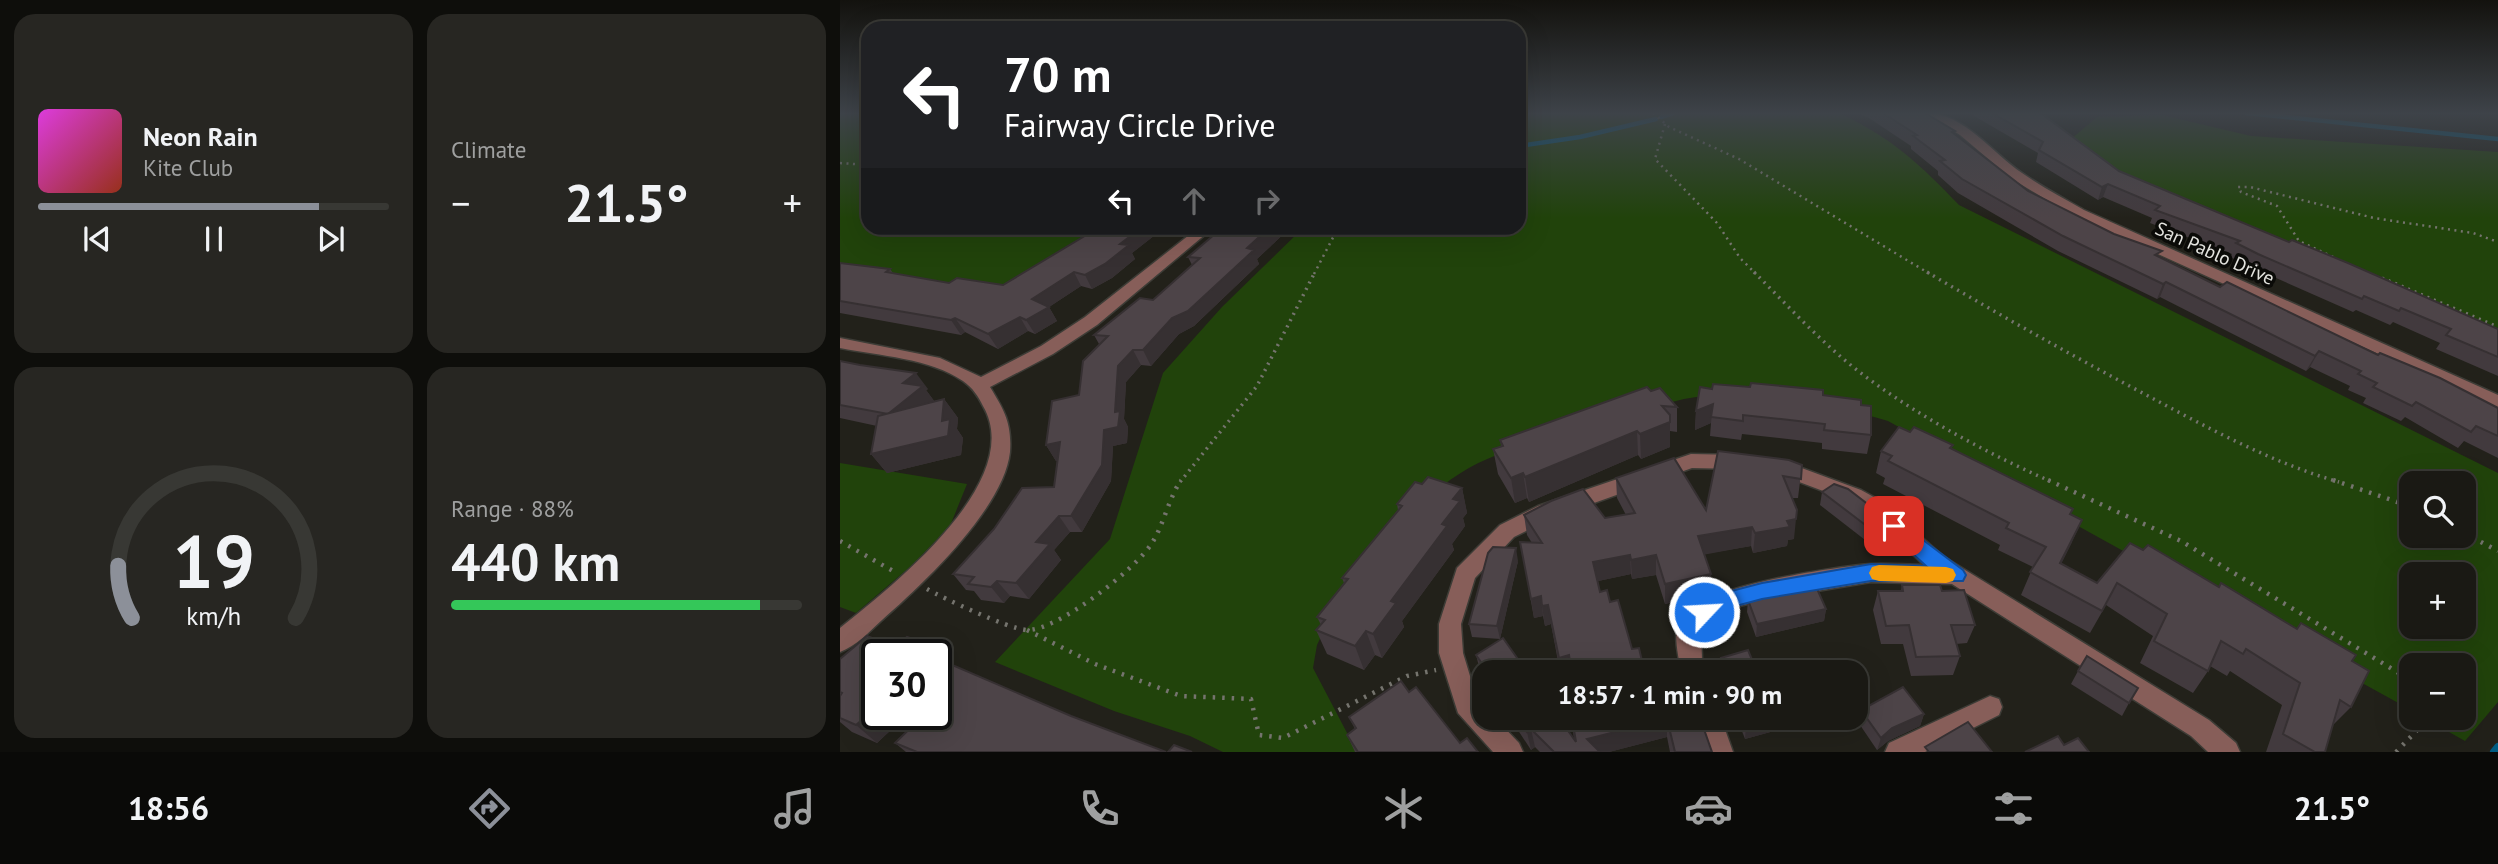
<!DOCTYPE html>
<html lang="en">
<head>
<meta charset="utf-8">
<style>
	body { margin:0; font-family:"PT Sans",sans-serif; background:#272622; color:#f1f3f6; height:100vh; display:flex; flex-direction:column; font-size:26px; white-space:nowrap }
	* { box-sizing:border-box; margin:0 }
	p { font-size:23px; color:#9fa0a0 }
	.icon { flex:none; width:38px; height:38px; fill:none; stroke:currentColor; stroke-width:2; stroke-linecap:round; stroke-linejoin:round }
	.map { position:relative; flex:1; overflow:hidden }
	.details { display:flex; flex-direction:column; gap:14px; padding:14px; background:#0e0e0b; width:840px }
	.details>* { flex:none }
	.hud { position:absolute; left:21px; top:21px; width:665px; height:214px; border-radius:21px; box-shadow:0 7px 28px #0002,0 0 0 2px #383834; background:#202124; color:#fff; overflow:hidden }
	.buttons { position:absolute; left:1559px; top:471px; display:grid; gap:14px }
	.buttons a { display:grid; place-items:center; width:77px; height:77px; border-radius:14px; background:#1a1914; box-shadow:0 7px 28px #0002,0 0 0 2px #383834; font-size:35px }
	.speed { position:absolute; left:21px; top:639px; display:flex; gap:14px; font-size:35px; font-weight:700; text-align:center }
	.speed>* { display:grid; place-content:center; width:91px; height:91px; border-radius:50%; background:#1a1914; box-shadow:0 7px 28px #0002,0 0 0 2px #383834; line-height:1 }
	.speed .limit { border:4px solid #111; border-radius:10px; background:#fff; color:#111 }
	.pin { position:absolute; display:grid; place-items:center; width:60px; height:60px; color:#fff; margin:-30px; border-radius:14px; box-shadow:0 4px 10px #0006 }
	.me { position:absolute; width:77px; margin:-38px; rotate:65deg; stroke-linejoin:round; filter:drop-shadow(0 0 5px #0008) }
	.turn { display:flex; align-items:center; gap:24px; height:147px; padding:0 28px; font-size:32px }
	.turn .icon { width:91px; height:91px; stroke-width:2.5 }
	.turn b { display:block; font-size:49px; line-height:60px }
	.lanes { display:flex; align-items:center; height:66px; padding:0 28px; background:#0003; justify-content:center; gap:35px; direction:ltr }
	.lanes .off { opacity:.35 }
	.big { font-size:52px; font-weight:700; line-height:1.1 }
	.details .card { flex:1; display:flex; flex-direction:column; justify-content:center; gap:10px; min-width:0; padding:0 24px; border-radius:21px; background:#272622 }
	.details .dial { align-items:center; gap:0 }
	.dial svg { height:182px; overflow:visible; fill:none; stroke:#383834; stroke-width:7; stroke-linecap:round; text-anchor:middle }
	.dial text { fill:#f1f3f6; stroke:none }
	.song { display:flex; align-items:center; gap:21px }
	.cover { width:84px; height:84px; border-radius:10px; background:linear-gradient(135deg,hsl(300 70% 55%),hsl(10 70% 35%)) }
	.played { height:7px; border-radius:4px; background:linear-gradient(90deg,#8c9099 80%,#383834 80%) }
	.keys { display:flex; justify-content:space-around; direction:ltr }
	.heat { display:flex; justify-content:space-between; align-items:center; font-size:38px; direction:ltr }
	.charge { height:10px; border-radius:5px; background:linear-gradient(90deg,#34c759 88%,#383834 0) }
	.details .tiles { flex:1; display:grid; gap:14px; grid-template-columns:repeat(2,1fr) }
	.trip { position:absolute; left:632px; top:660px; width:396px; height:70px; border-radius:21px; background:#1a1914; box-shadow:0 7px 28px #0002,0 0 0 2px #383834; font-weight:700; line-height:70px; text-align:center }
	.tabs { display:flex; height:112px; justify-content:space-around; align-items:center; background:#0a0a08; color:#9fa0a0 }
	.tabs .icon { width:49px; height:49px }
	.tabs .selected { color:#8c9099 }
	.tabs b { font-size:32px; color:#f1f3f6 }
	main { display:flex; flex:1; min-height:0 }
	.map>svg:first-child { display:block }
	.green { fill:#21430b; fill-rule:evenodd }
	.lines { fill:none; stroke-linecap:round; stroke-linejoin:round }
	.stream-far1 { stroke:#005c83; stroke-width:4.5 }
	.stream { stroke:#005c83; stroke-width:8 }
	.minor-casing { stroke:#3d3c36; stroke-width:3 }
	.path-far2 { stroke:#75746e; stroke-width:2.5; stroke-dasharray:2 4.5; stroke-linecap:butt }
	.path-far1 { stroke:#75746e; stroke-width:3.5; stroke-dasharray:2 5; stroke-linecap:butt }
	.path { stroke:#75746e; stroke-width:4.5; stroke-dasharray:2.5 7; stroke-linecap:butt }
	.minor { fill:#875e59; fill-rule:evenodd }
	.wall { fill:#423a3e }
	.shaded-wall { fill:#363032 }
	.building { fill:#4d4448; stroke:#363032; stroke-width:2 }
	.route { fill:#1a73e8; stroke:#114b97; stroke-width:2 }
	.slow { fill:#f59e0b }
	.labels { text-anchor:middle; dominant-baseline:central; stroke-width:7; stroke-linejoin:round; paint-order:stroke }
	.street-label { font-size:19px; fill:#e4e4df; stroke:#0b0b08 }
</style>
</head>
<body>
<main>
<section class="details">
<div class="tiles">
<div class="card">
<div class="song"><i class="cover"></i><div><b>Neon Rain</b><p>Kite Club</p></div></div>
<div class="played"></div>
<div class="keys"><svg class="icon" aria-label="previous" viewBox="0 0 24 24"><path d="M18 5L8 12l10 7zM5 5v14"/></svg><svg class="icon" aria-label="pause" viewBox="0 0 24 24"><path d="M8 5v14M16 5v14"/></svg><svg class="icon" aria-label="next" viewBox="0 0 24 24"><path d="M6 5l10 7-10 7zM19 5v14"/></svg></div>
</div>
<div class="card"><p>Climate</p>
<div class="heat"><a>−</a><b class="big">21.5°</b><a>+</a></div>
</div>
<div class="card dial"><svg viewBox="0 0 100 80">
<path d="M14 69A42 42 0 1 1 86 69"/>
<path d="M14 69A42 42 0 0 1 8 46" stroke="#8c9099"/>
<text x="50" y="56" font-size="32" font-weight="700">19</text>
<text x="50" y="72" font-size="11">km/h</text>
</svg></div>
<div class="card"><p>Range · 88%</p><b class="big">440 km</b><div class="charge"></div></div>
</div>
</section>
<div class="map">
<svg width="1658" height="752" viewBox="0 0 1658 752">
	<rect width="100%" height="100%" fill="#22211a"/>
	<g class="green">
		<polygon points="0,113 28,113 28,228 271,228 173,296 0,266"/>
		<path d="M679 113H999C1051 137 1081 165 1119 205L1658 473V702L1625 741 1584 718H1624V665H1572L1571 710 1048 421C991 404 903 387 844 399 812 406 781 422 748 430 699 442 653 449 610 480 559 517 525 574 487 624L477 645 473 668 517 752H383L350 736 274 711 155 662 270 539 323 373 382 307 463 228H679ZM1572 483H1624V536H1572ZM1572 574H1624V626H1572Z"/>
		<polygon points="1322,115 1411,136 1658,152 1658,335 1302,185 1249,156 1230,140 1257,117"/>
		<polygon points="0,463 127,484 110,526 71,566 16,613 0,607"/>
	</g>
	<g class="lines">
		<g class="stream-far1">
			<polyline points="1407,113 1658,139"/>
			<polyline points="821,117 833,113"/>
			<polyline points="679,146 740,137 816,119"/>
			<polyline points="243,238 256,228"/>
		</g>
		<polyline class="stream" points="1654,752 1658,747"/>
		<defs>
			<g id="minor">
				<path d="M1086 113C1123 112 1153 154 1182 173 1202 187 1223 198 1244 210L1658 395V408L1234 216 1172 179 1120 135Z"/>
				<path d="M358 228H373L257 325 213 354 150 387C164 410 172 423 170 452 164 508 83 584 42 620 30 631 16 646 0 652V628C51 587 187 481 143 406 138 396 133 388 123 381 89 358 40 356 0 348V338L100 358 141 377 201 346 245 317Z"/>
				<polygon points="851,454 899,455 906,457 909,462 906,467 899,469 852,468 712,518 674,537 635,578 621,624 623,653 637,699 644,706 644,718 655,718 679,743 683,752 653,752 618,713 599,653 599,624 617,568 660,525 698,506"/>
				<path d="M940 460 1021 490 1041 501 1104 557 1369 720 1396 743 1400 752H1368L1351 736 1112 584 1031 582 922 600 885 610 861 627 862 660 866 672H842C838 659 833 632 839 619 855 587 994 567 1031 564 1048 563 1067 565 1084 565L1027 513 1007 500 933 472 930 467 933 462Z"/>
				<polygon points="1150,696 1159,699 1162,707 1159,715 1085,752 1045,752 1049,743"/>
				<polygon points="856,718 881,718 893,752 867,752"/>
			</g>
		</defs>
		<use href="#minor" class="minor-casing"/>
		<g class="path-far2">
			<polyline points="813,113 829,127 899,159 1090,274"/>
			<polyline points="825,124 815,159 877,223 900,258 916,274"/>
			<polyline points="0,163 28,165"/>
			<polyline points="1493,257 1459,241 1437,206 1401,192 1398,187 1410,187 1534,218 1633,233 1658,242"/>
			<polyline points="474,274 498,228"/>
		</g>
		<g class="path-far1">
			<path d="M914 272C952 310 989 351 1033 382 1087 421 1151 455 1212 482"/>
			<path d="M1087 272C1161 316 1235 357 1310 397 1370 429 1433 463 1499 482"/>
			<polyline points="1542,278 1658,327"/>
			<polyline points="340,482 417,386 475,272"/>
		</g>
		<g class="path">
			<polyline points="1208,480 1341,541 1572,681"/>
			<polyline points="1493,480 1572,507"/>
			<polyline points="1624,533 1658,551"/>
			<polyline points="0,541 53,571"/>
			<path d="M87 589C105 599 167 628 186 630 216 632 296 569 312 543 324 524 328 500 341 480"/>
			<polyline points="187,630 255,664 341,696 411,699 419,735 443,738 567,676 596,670"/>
			<polyline points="1556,752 1589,718"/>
		</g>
		<use href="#minor" class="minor"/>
	</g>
	<g class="wall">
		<polygon points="1018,113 1085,113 1115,131 1115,134 1188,191 1380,287 1658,408 1658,458 1624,441 1618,448 1565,417 1561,421 1523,403 1526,398 1508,390 1510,386 1470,367 1466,371 1320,297 1317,299 1218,251 1118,193 1098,175 1098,171 1071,149 1071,146 1029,118"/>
		<polygon points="1129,113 1198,113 1279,171 1658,329 1658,376 1596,349 1600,343 1553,322 1550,325 1516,310 1513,312 1411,267 1390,257 1392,254 1310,223 1312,218 1263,197 1258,200 1196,162 1198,153"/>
		<polygon points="258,228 324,228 292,253 295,259 272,278 252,289 241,286 209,307 217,321 195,334 188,331 158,349 125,332 121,335 0,313 0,263 50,269 53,273 109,283 163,285"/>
		<polygon points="382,228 450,228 417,259 419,264 354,326 339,334 311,366 301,365 286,382 284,419 288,427 287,443 273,446 271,481 242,532 230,532 214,550 221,560 189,599 170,596 164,603 141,600 134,591 126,590 113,574 214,487 217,461 216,461 206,445 239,395 259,344 254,335 313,300 352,265 348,257"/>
		<polygon points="0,361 88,389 86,390 94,401 104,399 118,418 117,429 123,438 121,455 47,473 31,454 37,426 0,418"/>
		<polygon points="910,387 983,395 1021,405 1031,435 1027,454 982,449 982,443 939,438 902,434 901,440 870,436 871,423 855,430 856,411 872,389"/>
		<polygon points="811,391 837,407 837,432 830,431 830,447 801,459 798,455 689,502 687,498 675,503 658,474 653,449 661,446 660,440"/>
		<polygon points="1070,432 1113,445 1111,449 1230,514 1232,542 1221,564 1257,583 1303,550 1379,587 1456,629 1512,661 1511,707 1493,725 1485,752 1426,752 1442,705 1390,671 1387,676 1370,666 1368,671 1353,693 1300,663 1313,636 1266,605 1250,633 1181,595 1193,567 1158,550 1160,545 1043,484 1045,478 1036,473 1041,451"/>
		<polygon points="962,465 958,498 952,498 954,539 948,540 947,546 913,553 911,546 864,554 871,574 870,594 825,604 816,575 792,579 791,574 758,581 760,592 770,602 792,649 814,672 720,672 711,624 705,626 703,616 694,618 680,542 692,543 687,535 684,515 765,518 786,515 777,498 776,478 866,510"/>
		<polygon points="582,484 622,488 627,513 623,518 625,526 612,544 614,550 562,621 564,627 542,658 535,655 524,670 487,654 476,630 481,625 477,617 504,583 502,578 558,510 557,504"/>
		<polygon points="982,492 1047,519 1044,532 1029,543 980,505"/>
		<polygon points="678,561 660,639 632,637 629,624"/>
		<polygon points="1062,585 1102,591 1135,625 1127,643 1116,644 1120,656 1113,675 1071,676 1063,644 1041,644 1033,610 1038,591 1061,591"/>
		<polygon points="908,600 986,609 984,621 916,637 907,612"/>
		<polygon points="27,636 55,647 67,637 99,649 115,666 231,716 326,752 66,752 55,743 85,714 96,714 96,654 37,654 37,714 68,714 37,743 12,732 0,722 0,659"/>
		<polygon points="636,655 687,672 644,672 644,679 641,674"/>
		<polygon points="881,658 917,672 880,672"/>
		<polygon points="1238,671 1289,703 1282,716 1231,684"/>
		<polygon points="569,692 620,743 638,752 515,752 507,735 515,729 509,717"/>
		<polygon points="1021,710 1084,714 1080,726 1048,741 1037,750 1018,722"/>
		<polygon points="670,718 719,718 734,739 731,718 860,718 872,752 830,752 827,737 769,752 700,752 695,747 691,750"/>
		<polygon points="897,718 936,718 934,731 905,739"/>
	</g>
	<g class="shaded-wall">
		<polygon points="1268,184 1263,197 1258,200 1262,187"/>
		<polygon points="301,228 324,228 292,253 295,259 272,278 252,289 245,275 280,244"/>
		<polygon points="429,228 450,228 417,259 419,264 354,326 339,334 311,366 303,350 332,318"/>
		<polygon points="234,272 241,286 209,307 217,321 195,334 186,320 192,299"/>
		<polygon points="1326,282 1320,297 1317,299 1323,284"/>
		<polygon points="180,317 188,331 158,349 148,334"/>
		<polygon points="115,318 125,332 121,335 111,320"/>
		<polygon points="293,350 301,365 286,382 284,419 288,427 287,443 273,446 271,481 242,532 231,516 264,430 275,412 278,366"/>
		<polygon points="1479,351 1470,367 1466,371 1475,356"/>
		<polygon points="76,373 88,389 86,390 95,402 48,414 63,383"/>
		<polygon points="104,399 118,418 117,429 123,438 121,455 47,473 31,454 102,421"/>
		<polygon points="873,404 871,423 855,430 856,411"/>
		<polygon points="830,422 830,447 801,459 800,434"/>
		<polygon points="797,431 798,455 689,502 685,477"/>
		<polygon points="220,442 230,458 216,461 206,445"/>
		<polygon points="683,473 687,498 675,503 671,478"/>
		<polygon points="622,488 627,513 623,518 625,526 612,544 614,550 562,621 564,627 542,658 533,634 551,601 602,524 613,499"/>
		<polygon points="219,516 230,532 214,550 221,560 189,599 176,583 196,542"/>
		<polygon points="956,519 954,539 948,540 947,546 913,553 915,533 947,521"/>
		<polygon points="1047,519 1044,532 1029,543 1032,530"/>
		<polygon points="1242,520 1232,542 1210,586 1220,563"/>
		<polygon points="912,527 911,546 857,556 858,536"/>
		<polygon points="676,548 678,561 660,639 657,626"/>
		<polygon points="790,555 791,574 754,582 753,562"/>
		<polygon points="816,555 816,575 792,579 791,560"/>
		<polygon points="871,574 870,594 825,604 825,584"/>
		<polygon points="157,581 170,596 164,603 151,587"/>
		<polygon points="701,596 703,616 694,618 691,599"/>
		<polygon points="708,605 711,624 705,626 702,606"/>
		<polygon points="986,609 984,621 916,637 917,624"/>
		<polygon points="526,631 535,655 524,670 515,646"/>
		<polygon points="99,649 117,668 96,661 96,654 94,654"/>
		<polygon points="729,655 731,672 721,672 719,658"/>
		<polygon points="737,667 737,672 732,672 731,668"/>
		<polygon points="37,707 37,714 68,714 37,743 16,725"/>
		<polygon points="1084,714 1080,726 1048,741 1037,750 1041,738 1052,728"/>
		<polygon points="827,719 827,737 769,752 749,752 747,739"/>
		<polygon points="936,719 934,731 905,739 906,727"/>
		<polygon points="691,729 695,747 691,750 687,732"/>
	</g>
	<g class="building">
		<polygon points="1043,113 1085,113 1115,131 1112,132 1188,191 1274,234 1322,251 1315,255 1380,287 1387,282 1538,355 1540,353 1600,378 1658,408 1658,436 1636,426 1631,432 1576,402 1572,406 1533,387 1537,383 1518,374 1521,371 1479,351 1475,356 1326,282 1323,284 1223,236 1122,179 1100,161 1105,160 1073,136 1077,135"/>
		<polygon points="1152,113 1198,113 1203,115 1279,171 1449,242 1452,240 1508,263 1658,329 1658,357 1606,335 1611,329 1561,308 1559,311 1524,296 1522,299 1418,254 1396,243 1400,241 1315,210 1320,206 1268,184 1262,187 1199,150 1203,142"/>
		<polygon points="258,228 301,228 280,244 289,245 265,264 245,275 234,272 192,299 209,307 186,320 180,317 148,334 115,318 111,320 0,301 0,263 50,269 46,272 109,283 117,278 163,285"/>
		<polygon points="382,228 429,228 407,248 414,250 348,311 332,318 303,350 293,350 278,366 275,412 280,411 278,427 264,430 262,465 231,516 219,516 196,542 210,544 176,583 157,581 151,587 128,584 134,577 113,574 154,529 182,488 214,487 220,442 206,445 212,401 239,395 243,361 268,336 254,335 300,298 313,300 360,258 348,257"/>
		<polygon points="0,361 20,365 76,373 63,383 83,386 48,414 0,405"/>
		<polygon points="911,383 983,390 983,395 1021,400 1021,405 1031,406 1031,435 984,430 985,424 941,419 903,415 903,421 871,417 873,404 856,411 860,387 872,389 873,384 910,387"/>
		<polygon points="807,387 811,391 820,388 837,407 822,406 830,415 830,422 800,434 797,431 685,477 683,473 671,478 653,449 663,446 660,440"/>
		<polygon points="104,399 102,421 110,419 108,436 31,454 38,416"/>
		<polygon points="1059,427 1070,432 1074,427 1113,445 1110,448 1233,509 1230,514 1242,520 1220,563 1257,583 1290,543 1303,550 1308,545 1379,587 1381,583 1457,629 1461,623 1516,655 1512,661 1529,671 1511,707 1500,700 1485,752 1475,752 1443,734 1460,683 1406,649 1403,654 1381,641 1368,671 1314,641 1327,614 1277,583 1262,611 1190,572 1206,547 1166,528 1169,523 1048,461 1052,456 1041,451"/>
		<polygon points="878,451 949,460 962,465 961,479 943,476 957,510 956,519 947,521 950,527 915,533 912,527 858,536 871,574 825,584 816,555 791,560 790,555 753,562 760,592 767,590 770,602 778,600 792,649 799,648 802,661 811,659 814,672 738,672 737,667 731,668 729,655 719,658 708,605 702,606 701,596 691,599 680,542 702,543 684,515 711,501 743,489 765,518 795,513 776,478 834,458 866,510"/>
		<polygon points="588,477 622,488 613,499 620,501 602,524 607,526 551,601 556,603 533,634 526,631 515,646 476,630 485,620 477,617 508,579 502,578 562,506 557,504 575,482 582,484"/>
		<polygon points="994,484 1008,489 1047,519 1032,530 982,492"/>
		<polygon points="653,547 676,548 657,626 629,624 648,553"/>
		<polygon points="975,584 986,609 917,624 908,600"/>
		<polygon points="1062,585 1100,585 1102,591 1124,590 1135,625 1111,625 1120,656 1076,657 1069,625 1046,626 1038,591 1063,591"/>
		<polygon points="27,636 55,647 67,637 99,649 94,654 37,654 37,707 16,725 0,718 0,696 2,693 0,692 0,659"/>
		<polygon points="663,638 687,672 648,672 636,655"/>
		<polygon points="908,650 917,672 886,672 881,658"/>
		<polygon points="1247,656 1298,688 1289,703 1238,671"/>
		<polygon points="96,658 231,716 326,752 77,752 55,743 85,714 96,714"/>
		<polygon points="561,681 569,692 576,687 620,743 627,738 638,752 518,752 507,735 516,728 509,717"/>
		<polygon points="1063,687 1084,714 1052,728 1041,738 1021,710"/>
		<polygon points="678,718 719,718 736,742 732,718 860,718 872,752 835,752 827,719 747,739 760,752 714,752 691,729 687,732"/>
		<polygon points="903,718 936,718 936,719 906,727"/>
		<polygon points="1128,722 1152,752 1089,752 1085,747"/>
		<polygon points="1218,736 1224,745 1238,738 1249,752 1185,752"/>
		<polygon points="334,745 352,752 328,752"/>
	</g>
	<linearGradient id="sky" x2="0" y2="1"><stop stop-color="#13120e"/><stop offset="0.52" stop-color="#3e4349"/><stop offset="1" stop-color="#3e4349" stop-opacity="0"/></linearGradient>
	<rect width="1658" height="218" fill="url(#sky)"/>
	<polygon class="route" points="1054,518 1123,570 1126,575 1123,581 1031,581 922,599 885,609 864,621 857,618 854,612 857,606 872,596 922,583 1031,564 1086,566 1048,531 1045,526"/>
	<polygon class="slow" points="1039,565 1106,567 1113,569 1116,575 1113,581 1106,583 1039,581 1032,579 1029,573 1032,567"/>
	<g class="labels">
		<g class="street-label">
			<text transform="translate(1375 253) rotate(24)">San Pablo Drive</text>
		</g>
	</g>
</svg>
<div class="buttons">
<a><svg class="icon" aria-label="search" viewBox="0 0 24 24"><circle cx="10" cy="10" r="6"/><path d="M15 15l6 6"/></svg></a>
<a>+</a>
<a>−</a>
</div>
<div class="speed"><div class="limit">30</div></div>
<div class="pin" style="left:1054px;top:526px;background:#d93025"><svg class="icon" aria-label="arrive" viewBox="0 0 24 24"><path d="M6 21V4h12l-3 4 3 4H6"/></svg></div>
<svg class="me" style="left:864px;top:612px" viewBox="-20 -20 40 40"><circle r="17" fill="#1a73e8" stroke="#fff" stroke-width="3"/><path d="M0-11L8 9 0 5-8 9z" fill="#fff"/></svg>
<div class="trip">18:57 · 1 min · 90 m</div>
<div class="hud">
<div class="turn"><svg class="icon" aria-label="left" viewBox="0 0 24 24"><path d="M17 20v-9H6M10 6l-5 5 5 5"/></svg><div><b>70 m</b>Fairway Circle Drive</div></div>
<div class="lanes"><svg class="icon" aria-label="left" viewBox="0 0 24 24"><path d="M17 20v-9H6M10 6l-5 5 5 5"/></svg><svg class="icon off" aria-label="ahead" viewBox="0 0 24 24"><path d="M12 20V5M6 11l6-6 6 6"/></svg><svg class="icon off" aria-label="right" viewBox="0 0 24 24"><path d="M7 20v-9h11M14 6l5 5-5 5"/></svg></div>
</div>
</div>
</main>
<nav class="tabs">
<b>18:56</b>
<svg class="icon selected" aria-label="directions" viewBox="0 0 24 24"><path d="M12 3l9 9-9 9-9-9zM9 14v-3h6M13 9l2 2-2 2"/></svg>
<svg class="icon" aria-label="music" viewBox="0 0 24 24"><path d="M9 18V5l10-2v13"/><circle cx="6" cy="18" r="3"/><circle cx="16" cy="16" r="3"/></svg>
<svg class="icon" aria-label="phone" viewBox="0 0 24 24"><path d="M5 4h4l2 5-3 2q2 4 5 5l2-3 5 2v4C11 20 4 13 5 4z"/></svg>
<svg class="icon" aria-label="climate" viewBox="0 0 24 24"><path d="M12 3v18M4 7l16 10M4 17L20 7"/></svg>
<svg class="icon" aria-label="car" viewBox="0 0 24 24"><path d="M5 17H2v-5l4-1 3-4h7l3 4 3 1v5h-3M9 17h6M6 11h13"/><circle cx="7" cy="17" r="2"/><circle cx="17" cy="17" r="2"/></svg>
<svg class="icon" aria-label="filters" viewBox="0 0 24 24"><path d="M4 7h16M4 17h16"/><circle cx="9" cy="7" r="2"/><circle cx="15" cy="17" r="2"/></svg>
<b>21.5°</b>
</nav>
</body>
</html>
